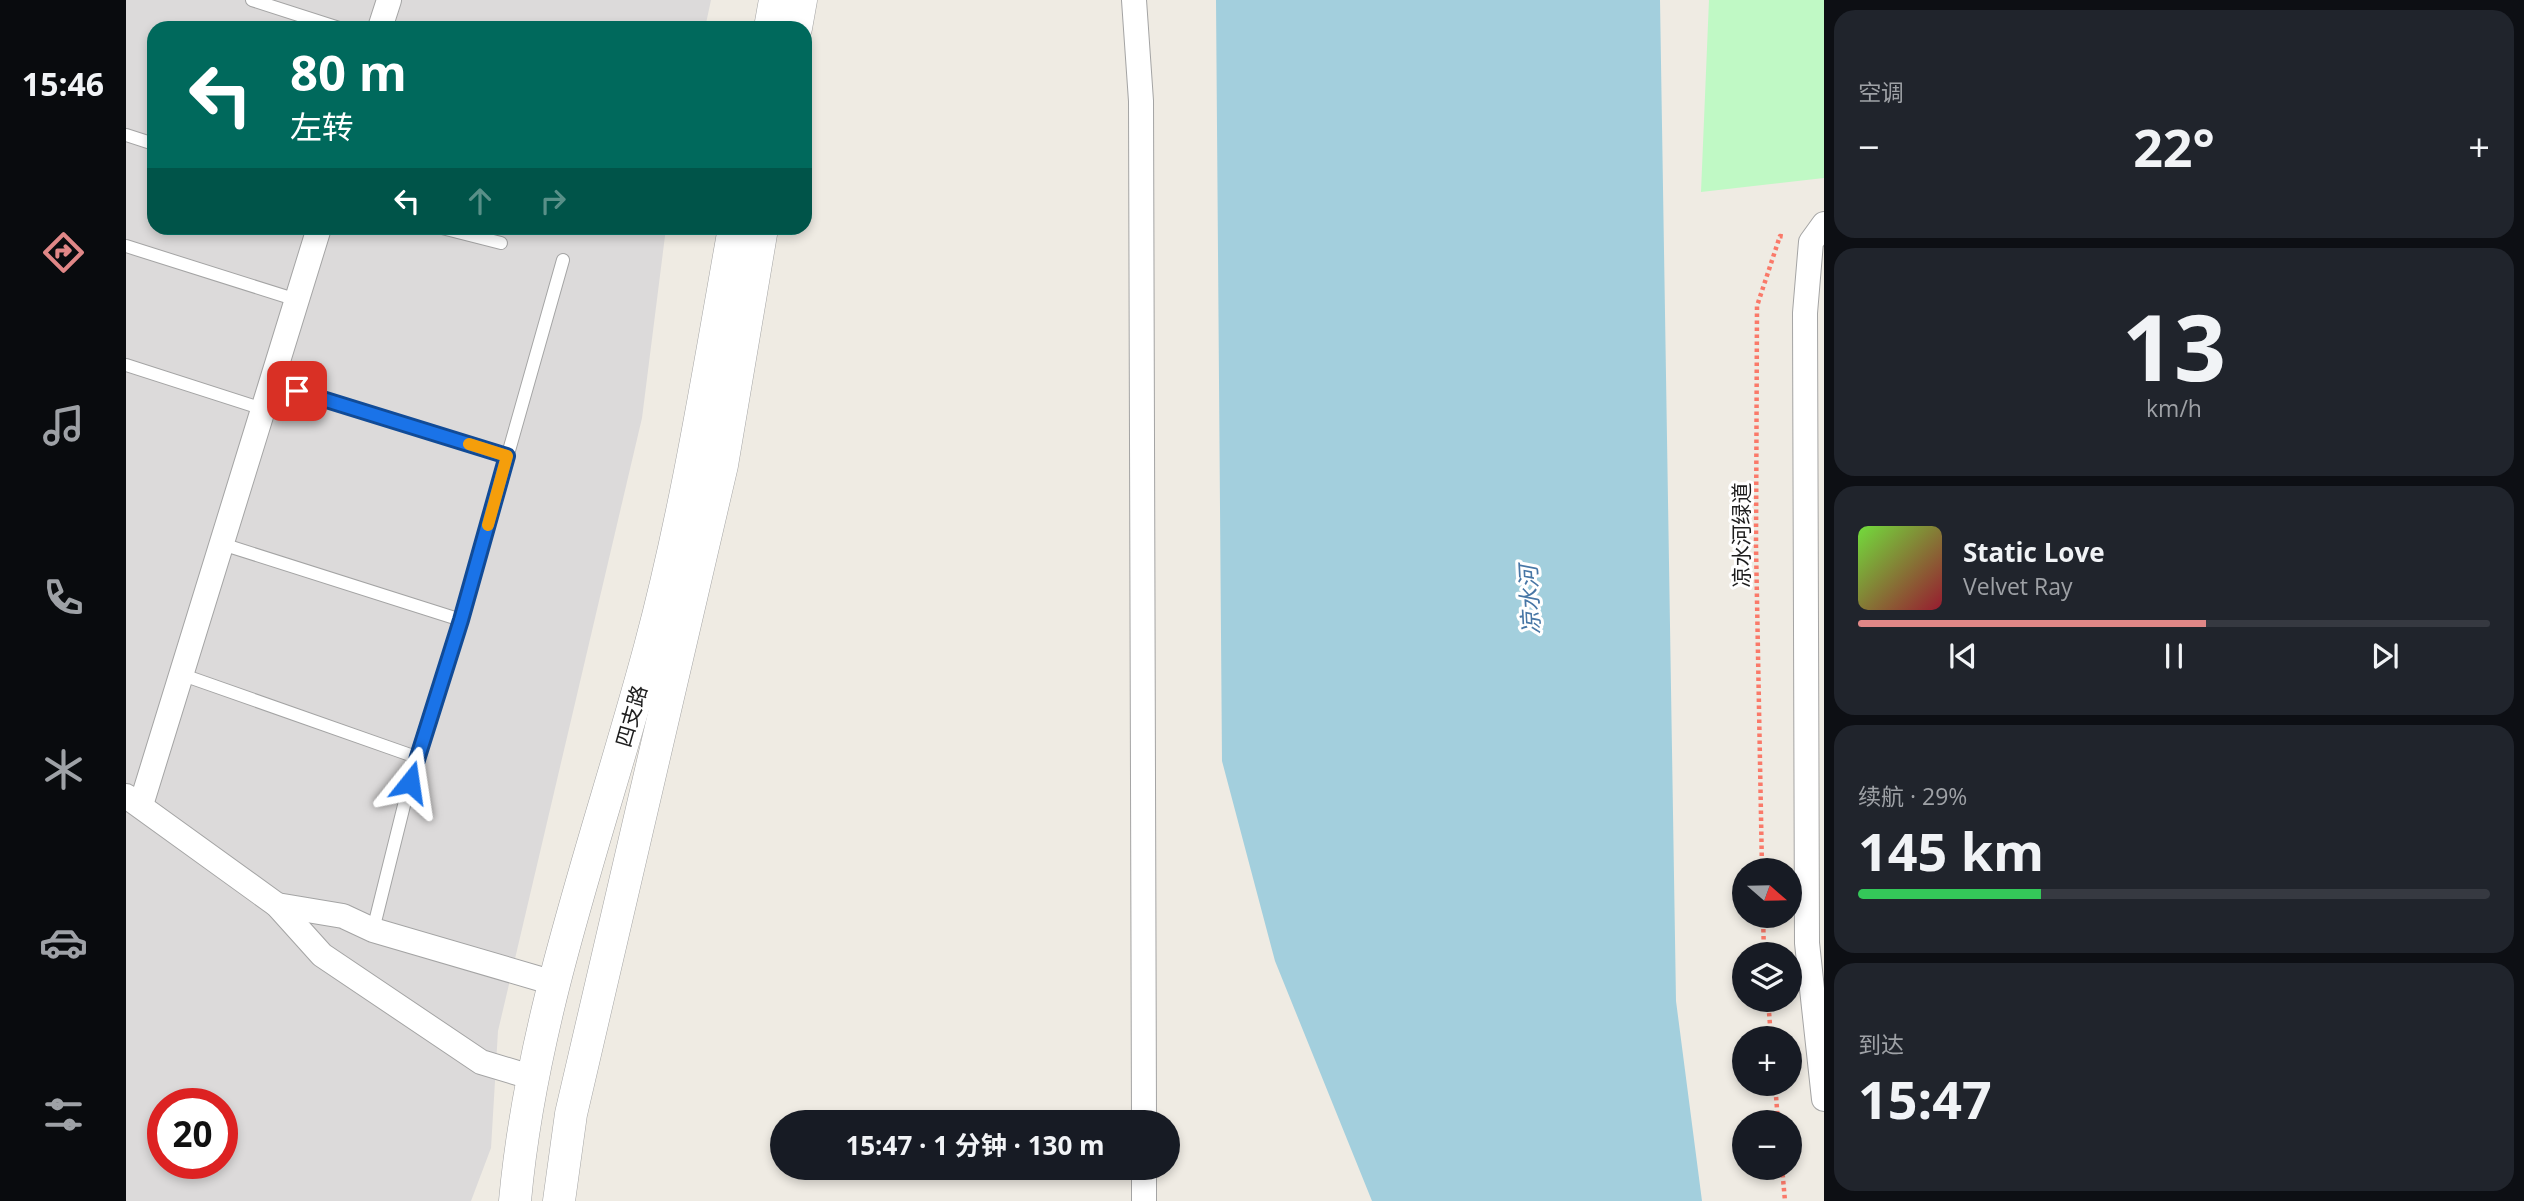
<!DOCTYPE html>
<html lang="zh">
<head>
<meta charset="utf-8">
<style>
	body { margin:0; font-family:"Open Sans","Noto Sans SC",sans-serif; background:#20242c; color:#f1f3f6; height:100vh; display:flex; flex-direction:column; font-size:26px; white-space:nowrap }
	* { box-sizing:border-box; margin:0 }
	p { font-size:23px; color:#9ea1a6 }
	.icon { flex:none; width:38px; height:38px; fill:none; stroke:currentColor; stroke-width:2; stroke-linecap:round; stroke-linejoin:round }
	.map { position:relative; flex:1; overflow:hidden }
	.side { display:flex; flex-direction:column; gap:10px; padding:10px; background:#0d0f14; width:700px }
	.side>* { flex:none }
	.banner { position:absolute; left:21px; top:21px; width:665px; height:214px; border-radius:21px; box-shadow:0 4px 10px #0003; background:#00695c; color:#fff; overflow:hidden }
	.needle { width:46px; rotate:110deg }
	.controls { position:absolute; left:1606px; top:858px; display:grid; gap:14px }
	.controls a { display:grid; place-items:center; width:70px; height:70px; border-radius:50%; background:#171b24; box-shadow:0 4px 10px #0003; font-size:35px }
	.speed { position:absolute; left:21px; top:1088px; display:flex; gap:14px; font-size:35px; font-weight:700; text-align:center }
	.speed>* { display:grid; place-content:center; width:91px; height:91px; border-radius:50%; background:#171b24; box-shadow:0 4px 10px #0003; line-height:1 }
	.speed .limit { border:10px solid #d22; background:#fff; color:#111 }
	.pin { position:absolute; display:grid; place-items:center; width:60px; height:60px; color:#fff; margin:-30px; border-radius:14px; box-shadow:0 4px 10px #0006 }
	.me { position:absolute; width:77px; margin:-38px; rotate:15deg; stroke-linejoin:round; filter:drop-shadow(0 0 5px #0008) }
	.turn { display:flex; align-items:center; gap:24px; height:147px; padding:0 28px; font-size:32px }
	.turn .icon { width:91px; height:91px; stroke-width:2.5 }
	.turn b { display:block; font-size:49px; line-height:60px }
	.lanes { display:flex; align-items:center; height:66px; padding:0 28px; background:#0003; justify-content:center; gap:35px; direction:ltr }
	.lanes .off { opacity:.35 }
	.big { font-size:52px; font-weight:700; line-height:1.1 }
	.side .widget { flex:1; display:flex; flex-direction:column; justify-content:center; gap:10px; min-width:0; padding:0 24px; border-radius:21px; background:#20242c }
	.side .dial { align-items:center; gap:0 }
	.dial b { font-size:91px; line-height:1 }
	.song { display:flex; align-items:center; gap:21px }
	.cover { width:84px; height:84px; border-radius:10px; background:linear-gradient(135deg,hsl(100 70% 55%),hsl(350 70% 35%)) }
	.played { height:7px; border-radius:4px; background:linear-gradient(90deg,#e08787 55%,#363941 55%) }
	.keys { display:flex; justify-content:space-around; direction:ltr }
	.heat { display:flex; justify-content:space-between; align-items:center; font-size:38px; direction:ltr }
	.charge { height:10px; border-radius:5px; background:linear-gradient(90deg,#34c759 29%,#363941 0) }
	.trip { position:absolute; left:644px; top:1110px; width:410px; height:70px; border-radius:35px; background:#171b24; box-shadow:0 4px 10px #0003; font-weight:700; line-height:70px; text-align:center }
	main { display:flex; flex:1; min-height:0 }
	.dock { display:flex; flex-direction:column; width:126px; justify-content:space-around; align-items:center; background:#090b0e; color:#9ea1a6 }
	.dock .icon { width:49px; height:49px }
	.dock .selected { color:#e08787 }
	.dock b { font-size:32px; color:#f1f3f6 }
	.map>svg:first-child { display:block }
	.residential { fill:#dcdada; fill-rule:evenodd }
	.park { fill:#c0f9c5 }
	.water { fill:#a3cfdd }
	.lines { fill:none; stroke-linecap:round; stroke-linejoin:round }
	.service-casing { stroke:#a4a4a4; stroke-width:14 }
	.minor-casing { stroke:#a4a4a4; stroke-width:26 }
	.tertiary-casing { stroke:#a4a4a4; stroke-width:33 }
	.path { stroke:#fa7969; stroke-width:4.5; stroke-dasharray:3.5 3.5; stroke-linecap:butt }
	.service { stroke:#fff; stroke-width:12 }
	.minor { stroke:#fff; stroke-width:24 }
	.tertiary { stroke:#fff; stroke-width:32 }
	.route-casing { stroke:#114b97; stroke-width:18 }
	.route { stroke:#1a73e8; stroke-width:12 }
	.slow { stroke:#f59e0b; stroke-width:12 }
	.labels { text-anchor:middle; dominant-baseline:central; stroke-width:6; stroke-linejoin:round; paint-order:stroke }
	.street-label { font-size:21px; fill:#1d1d1d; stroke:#fff }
	.water-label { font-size:23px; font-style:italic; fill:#4776a5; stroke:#fff }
</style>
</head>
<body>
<main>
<nav class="dock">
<b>15:46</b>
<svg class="icon selected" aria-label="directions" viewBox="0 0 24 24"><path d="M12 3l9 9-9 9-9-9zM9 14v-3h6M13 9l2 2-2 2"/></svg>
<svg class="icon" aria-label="music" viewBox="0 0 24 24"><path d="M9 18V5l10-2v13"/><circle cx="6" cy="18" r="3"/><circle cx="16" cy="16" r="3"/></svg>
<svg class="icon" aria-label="phone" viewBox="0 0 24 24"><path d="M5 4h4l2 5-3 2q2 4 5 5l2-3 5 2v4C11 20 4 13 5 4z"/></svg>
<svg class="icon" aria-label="climate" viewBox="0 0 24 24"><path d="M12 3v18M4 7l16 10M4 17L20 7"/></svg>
<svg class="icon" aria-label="car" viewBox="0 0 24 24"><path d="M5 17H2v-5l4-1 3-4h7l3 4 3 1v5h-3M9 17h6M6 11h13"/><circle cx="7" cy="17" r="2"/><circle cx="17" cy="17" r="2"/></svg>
<svg class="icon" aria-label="filters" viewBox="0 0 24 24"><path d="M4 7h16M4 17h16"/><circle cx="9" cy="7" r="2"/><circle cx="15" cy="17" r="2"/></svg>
</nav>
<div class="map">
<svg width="1698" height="1201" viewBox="0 0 1698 1201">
	<rect width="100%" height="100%" fill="#efebe3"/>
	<path class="residential" d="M0 0H585L579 28H28V228H540L516 418 372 1031 365 1148 345 1201H0ZM37 1104H96V1164H37Z"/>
	<polygon class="park" points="1583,0 1698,0 1698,178 1575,192"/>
	<polygon class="water" points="1090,0 1534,0 1550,1001 1576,1201 1246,1201 1149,961 1096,761"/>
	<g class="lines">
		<defs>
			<g id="service">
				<polyline points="126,0 213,28"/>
				<polyline points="0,135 28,144"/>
				<polyline points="316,228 375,243"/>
				<polyline points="0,246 171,300"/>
				<polyline points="0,365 137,409"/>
				<polyline points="145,382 381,456"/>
				<polyline points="96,544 335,620"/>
				<polyline points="57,675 290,757"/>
				<polyline points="247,930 290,757 335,620 437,260"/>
			</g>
			<g id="minor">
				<polyline points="1008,0 1015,101 1018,1122"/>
				<polyline points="254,28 263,0"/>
				<polyline points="1698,224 1685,242 1679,313 1681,943 1698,1099"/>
				<polyline points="0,796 151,905 196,955 355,1062 408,1078"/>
				<polyline points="15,805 193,228"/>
				<polyline points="151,905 217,916 247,930 428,983"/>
				<polyline points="1018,1167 1018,1201"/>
			</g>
			<g id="tertiary">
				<polyline points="644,28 649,0"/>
				<polyline points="670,28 675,0"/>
				<path d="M389 1201C406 1012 475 830 524 647 561 509 583 368 608 228"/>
				<polyline points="433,1201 445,1114 596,465 636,228"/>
			</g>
		</defs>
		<use href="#service" class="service-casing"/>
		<use href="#minor" class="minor-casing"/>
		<use href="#tertiary" class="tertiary-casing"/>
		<g class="path">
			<polyline points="1636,870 1630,546 1631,306 1654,236 1660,237"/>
			<polyline points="1637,915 1638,954"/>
			<polyline points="1642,999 1645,1038"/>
			<polyline points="1649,1083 1652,1122"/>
			<polyline points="1656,1167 1659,1201"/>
		</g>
		<use href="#service" class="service"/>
		<use href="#minor" class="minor"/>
		<use href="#tertiary" class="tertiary"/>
	</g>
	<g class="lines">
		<defs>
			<polyline id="route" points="171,391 381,456 335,620 284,782"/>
		</defs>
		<use href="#route" class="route-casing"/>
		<use href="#route" class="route"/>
		<polyline class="slow" points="343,444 381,456 362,525"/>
	</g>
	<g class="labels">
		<g class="street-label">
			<text transform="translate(1615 535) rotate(-90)">凉水河绿道</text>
			<text transform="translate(505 716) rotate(-74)">四支路</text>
		</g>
		<g class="water-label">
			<text transform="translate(1403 600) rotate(-93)">凉水河</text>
		</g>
	</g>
</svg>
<div class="controls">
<a><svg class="needle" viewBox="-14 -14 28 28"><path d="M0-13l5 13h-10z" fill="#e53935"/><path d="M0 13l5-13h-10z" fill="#9ea1a6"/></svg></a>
<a><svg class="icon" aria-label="layers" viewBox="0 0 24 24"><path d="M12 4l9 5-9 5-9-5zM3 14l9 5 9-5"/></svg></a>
<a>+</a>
<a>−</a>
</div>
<div class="speed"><div class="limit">20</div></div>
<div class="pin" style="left:171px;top:391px;background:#d93025"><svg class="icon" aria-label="arrive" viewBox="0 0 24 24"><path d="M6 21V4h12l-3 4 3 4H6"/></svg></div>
<svg class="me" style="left:284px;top:782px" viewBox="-20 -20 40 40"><path d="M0-17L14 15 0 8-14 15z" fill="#1a73e8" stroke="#fff" stroke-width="4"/></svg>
<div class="trip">15:47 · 1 分钟 · 130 m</div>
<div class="banner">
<div class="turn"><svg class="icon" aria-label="left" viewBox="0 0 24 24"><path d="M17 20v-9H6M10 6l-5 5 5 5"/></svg><div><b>80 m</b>左转</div></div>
<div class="lanes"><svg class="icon" aria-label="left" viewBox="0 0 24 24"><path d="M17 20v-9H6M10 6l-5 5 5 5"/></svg><svg class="icon off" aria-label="ahead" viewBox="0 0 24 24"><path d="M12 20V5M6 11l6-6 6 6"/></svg><svg class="icon off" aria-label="right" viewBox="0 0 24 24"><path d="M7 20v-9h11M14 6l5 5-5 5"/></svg></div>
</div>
</div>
<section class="side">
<div class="widget"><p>空调</p>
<div class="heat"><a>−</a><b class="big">22°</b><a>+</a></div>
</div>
<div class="widget dial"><b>13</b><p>km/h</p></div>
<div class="widget">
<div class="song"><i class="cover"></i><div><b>Static Love</b><p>Velvet Ray</p></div></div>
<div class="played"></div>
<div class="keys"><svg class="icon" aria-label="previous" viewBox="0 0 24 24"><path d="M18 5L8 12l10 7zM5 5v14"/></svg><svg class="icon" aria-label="pause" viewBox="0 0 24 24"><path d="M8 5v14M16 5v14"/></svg><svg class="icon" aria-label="next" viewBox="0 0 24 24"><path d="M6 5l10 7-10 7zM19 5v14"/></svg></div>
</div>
<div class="widget"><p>续航 · 29%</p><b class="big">145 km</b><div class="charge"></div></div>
<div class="widget"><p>到达</p><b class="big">15:47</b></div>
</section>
</main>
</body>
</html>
